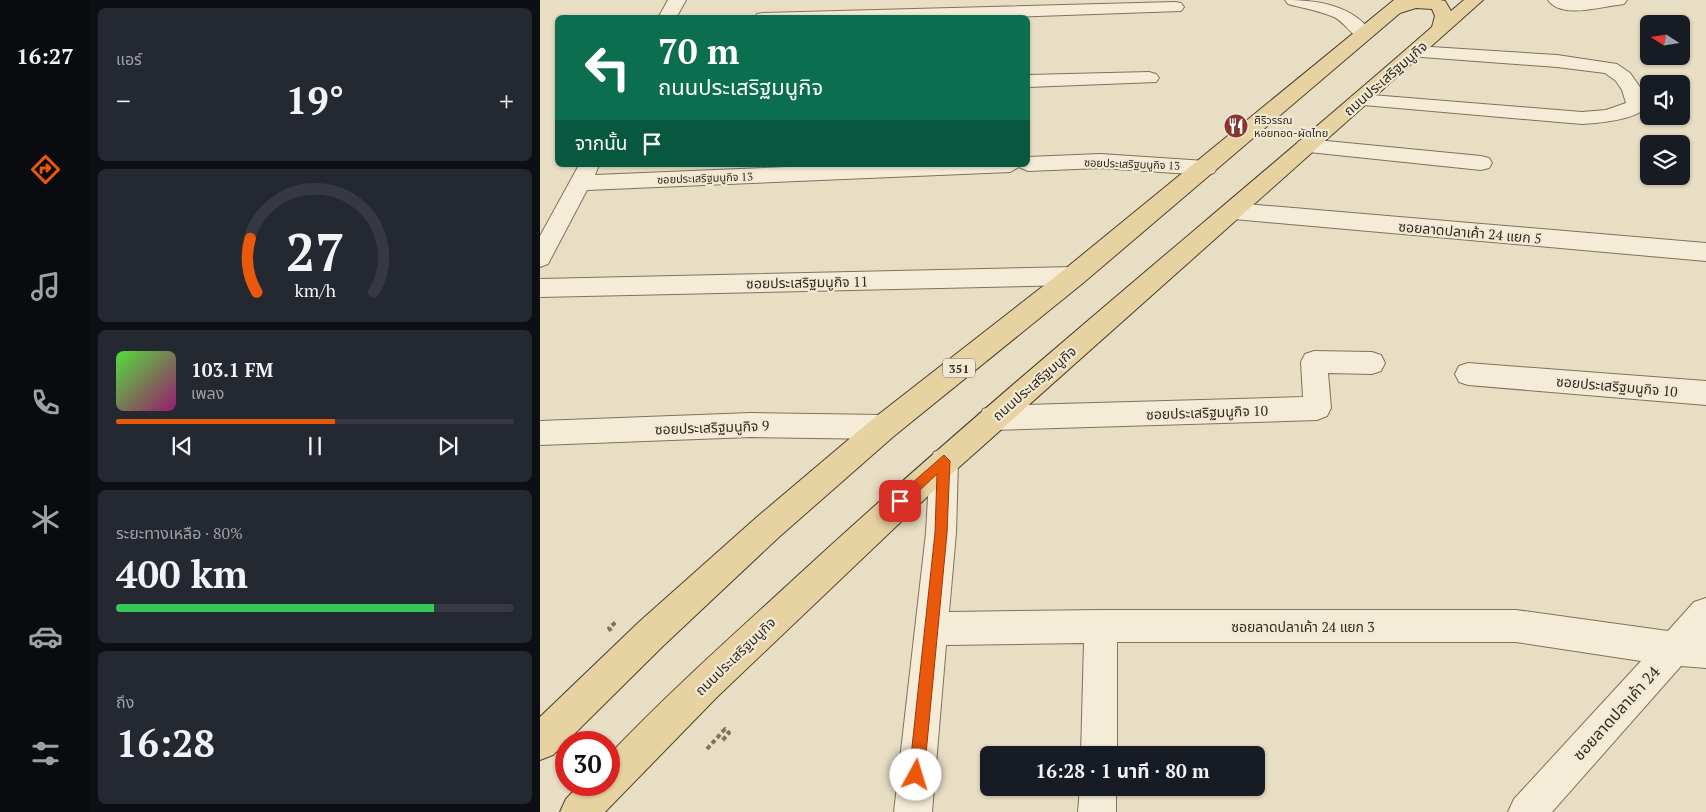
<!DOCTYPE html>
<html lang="th">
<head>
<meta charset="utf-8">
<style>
	body { margin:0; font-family:"PT Serif","Noto Sans Thai",serif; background:#242831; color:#f1f3f6; height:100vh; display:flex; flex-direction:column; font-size:19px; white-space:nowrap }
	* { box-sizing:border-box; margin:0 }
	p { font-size:16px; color:#9ea1a6 }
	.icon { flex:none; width:28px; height:28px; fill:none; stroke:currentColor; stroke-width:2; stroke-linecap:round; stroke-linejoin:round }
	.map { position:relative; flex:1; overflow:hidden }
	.sheet { display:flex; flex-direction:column; gap:8px; padding:8px; background:#0d0f14; width:450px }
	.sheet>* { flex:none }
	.hud { position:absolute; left:15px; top:15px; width:475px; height:152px; border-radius:8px; box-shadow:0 1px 4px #0004; background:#0b6e4f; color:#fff; overflow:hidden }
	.needle { width:32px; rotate:282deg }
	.controls { position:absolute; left:1100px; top:15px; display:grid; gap:10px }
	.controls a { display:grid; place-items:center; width:50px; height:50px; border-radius:8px; background:#171b24; box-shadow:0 1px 4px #0004; font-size:25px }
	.speed { position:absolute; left:15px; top:731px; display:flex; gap:10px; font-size:25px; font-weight:700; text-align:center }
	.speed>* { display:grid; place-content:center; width:65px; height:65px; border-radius:50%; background:#171b24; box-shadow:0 1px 4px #0004; line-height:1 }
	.speed .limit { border:8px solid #d22; background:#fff; color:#111 }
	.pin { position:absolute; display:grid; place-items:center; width:42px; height:42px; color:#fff; margin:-21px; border-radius:10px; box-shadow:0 2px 8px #0006 }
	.me { position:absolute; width:55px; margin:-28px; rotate:6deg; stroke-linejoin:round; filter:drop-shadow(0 0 4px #0008) }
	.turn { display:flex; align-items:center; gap:18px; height:105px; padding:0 20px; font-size:22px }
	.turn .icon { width:65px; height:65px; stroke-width:2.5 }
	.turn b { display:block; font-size:35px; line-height:42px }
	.then { display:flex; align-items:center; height:48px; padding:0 20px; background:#0003; gap:10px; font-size:19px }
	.big { font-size:38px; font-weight:700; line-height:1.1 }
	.sheet .card { flex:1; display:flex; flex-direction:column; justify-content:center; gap:8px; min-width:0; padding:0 18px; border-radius:8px; background:#242831 }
	.sheet .dial { align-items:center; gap:0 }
	.dial svg { height:130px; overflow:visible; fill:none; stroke:#363941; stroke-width:7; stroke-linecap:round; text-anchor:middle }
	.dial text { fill:#f1f3f6; stroke:none }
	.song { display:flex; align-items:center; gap:15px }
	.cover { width:60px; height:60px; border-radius:8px; background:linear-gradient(135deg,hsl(110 70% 55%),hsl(320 70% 35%)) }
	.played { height:5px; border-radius:2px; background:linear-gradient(90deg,#ea580c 55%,#363941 55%) }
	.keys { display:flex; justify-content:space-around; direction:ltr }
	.heat { display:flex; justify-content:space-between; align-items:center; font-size:28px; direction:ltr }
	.charge { height:8px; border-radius:4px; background:linear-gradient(90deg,#34c759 80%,#363941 0) }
	.trip { position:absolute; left:440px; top:746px; width:285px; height:50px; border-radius:8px; background:#171b24; box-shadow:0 1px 4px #0004; font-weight:700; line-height:50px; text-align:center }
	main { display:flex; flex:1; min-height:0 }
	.tabs { display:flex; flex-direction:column; width:90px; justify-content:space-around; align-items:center; background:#090b0e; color:#9ea1a6 }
	.tabs .icon { width:35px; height:35px }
	.tabs .current { color:#ea580c }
	.tabs b { font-size:22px; color:#f1f3f6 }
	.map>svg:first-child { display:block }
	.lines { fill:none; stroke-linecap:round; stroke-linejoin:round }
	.minor-casing { stroke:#81715d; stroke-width:2 }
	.major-casing { stroke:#4f3f31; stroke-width:2 }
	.path { stroke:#81715d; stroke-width:4; stroke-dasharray:4.5 3; stroke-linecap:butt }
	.minor { fill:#f4ecd7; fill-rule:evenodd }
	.major { fill:#e7d3a1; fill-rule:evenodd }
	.route { fill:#ea580c; stroke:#983908 }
	.labels { text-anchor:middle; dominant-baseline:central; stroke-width:4.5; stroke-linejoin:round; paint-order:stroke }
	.far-poi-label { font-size:11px; fill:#33291f; stroke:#f1e9d3; text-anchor:start }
	.far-street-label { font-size:11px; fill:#33291f; stroke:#f1e9d3 }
	.shield { fill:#f1e9d3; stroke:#6c6355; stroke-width:1 }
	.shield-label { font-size:12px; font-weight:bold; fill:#33291f }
	.street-label { font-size:14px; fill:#33291f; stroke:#f1e9d3 }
	.near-street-label { font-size:16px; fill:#33291f; stroke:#f1e9d3 }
</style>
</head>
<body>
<main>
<nav class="tabs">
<b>16:27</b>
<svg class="icon current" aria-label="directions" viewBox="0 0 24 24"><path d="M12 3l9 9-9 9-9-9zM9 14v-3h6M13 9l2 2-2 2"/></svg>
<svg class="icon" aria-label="music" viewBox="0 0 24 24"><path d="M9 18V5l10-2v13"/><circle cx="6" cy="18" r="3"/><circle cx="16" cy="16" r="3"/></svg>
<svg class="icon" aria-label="phone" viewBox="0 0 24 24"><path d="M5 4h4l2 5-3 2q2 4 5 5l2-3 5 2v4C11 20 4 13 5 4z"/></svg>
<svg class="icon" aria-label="climate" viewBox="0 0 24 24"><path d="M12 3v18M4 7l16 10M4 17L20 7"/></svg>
<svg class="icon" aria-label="car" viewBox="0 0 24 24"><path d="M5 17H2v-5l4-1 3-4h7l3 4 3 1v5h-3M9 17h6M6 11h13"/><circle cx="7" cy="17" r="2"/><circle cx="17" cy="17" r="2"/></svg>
<svg class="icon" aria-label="filters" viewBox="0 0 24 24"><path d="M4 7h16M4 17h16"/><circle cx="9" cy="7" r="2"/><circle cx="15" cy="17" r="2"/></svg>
</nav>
<section class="sheet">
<div class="card"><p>แอร์</p>
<div class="heat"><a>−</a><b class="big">19°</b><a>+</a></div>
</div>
<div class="card dial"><svg viewBox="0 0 100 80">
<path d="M14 69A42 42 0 1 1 86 69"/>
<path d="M14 69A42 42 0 0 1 10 36" stroke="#ea580c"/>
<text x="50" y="56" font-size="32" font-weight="700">27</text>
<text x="50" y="72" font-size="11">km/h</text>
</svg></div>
<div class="card">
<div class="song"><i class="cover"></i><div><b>103.1 FM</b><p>เพลง</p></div></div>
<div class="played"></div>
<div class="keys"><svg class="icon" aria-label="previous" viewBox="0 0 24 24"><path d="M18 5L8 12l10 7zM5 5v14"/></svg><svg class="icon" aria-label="pause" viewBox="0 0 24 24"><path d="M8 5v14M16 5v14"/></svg><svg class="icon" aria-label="next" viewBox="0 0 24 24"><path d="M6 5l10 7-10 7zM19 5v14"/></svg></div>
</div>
<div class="card"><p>ระยะทางเหลือ · 80%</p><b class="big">400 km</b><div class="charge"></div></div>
<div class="card"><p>ถึง</p><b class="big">16:28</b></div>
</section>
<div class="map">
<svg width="1166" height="812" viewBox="0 0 1166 812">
	<rect width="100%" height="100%" fill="#e8dec4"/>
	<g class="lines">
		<defs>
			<g id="minor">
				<polygon points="128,0 146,0 136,18 118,18"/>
				<path d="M745 0C778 0 813 5 833 34L830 38C813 42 808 24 794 17 780 11 763 8 748 4Z"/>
				<path d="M1008 0H1087L1084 4 1078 5C1059 7 1021 19 1008 0Z"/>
				<polygon points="635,2 641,3 644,7 641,11 441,18 214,18 217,14 223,13"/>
				<path d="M875 46 1017 55 1077 64 1090 73 1102 90 1107 106C1098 120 1058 123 1042 124L812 104 809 100 812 96 819 94 1042 112 1066 110 1086 103 1082 90 1076 81 1065 73 1017 67 868 56 866 52 868 48Z"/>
				<polygon points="609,72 616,74 619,78 616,82 488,87 488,75"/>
				<polygon points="766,139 941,156 949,158 952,163 949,168 941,170 759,151 755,146 759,141"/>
				<polygon points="560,154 666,161 674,163 677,168 674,173 666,175 560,168 488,171 479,167 470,172 47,190 8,264 0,267 0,236 39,165 59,165 55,175 294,165 488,165 488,157"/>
				<polygon points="694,203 1166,243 1166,261 694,219 686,217 683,211 686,205"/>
				<polygon points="534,267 543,269 546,276 543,283 534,285 0,297 0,279"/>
				<polygon points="774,351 832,352 841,355 845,363 841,371 832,374 788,373 791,408 787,416 777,420 453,430 443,427 439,418 443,409 453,406 763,397 761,362 765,354"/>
				<polygon points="928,363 1166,381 1166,405 928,385 919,382 915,374 919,366"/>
				<polygon points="211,413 344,415 354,418 358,427 354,436 344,439 211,437 0,445 0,421"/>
				<polygon points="404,448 414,452 418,461 416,533 409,612 561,610 976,610 1128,631 1154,602 1166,598 1166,668 1141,666 1012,812 968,812 974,799 1101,661 976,642 577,642 577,755 541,755 544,643 406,645 392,812 354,812 386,533 390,461 394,452"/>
				<polygon points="540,788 576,788 576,812 538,812"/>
			</g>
			<path id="major" d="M854 0H900L905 1 911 11 924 0H943L408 477 177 697 65 812H20L26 799 39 785H69V755C127 694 191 637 253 580 460 389 680 212 892 27L895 16 892 9 876 8 860 13 543 283 354 436 239 537 123 646 13 755 0 760V717L99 622 217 517 334 418 525 269Z"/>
		</defs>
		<use href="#minor" class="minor-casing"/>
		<use href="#major" class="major-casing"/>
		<g class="path">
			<polyline points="71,631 69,628 77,621"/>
			<polyline points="167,749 185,729 189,733 181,742"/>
		</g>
		<use href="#minor" class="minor"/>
		<use href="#major" class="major"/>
	</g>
	<polygon class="route" points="404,455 410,461 407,533 384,775 382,781 376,783 371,781 369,775 395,533 397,474 364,505 360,507 354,501 356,497"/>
	<defs>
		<symbol id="restaurant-disc" viewBox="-11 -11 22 22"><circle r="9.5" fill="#893534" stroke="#f1e9d3"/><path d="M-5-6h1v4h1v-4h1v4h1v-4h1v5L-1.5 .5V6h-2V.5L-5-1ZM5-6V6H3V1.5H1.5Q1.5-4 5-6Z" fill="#fff"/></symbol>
	</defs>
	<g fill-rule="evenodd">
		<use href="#restaurant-disc" x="682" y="112" width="28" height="28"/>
	</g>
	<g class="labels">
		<g class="far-poi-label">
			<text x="714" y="120">ศิริวรรณ<tspan x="714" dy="13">หอยทอด-ผัดไทย</tspan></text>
		</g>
		<g class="far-street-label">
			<text transform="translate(592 164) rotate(2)">ซอยประเสริฐมนูกิจ 13</text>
			<text transform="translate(165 178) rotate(-2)">ซอยประเสริฐมนูกิจ 13</text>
		</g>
		<rect class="shield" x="403" y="358.5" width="32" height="19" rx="4"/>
		<g class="shield-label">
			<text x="419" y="368">351</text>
		</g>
		<g class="street-label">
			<text transform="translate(845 78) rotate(-41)">ถนนประเสริฐมนูกิจ</text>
			<text transform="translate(930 232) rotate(5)">ซอยลาดปลาเค้า 24 แยก 5</text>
			<text transform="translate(267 282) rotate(-1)">ซอยประเสริฐมนูกิจ 11</text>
			<text transform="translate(494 383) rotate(-41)">ถนนประเสริฐมนูกิจ</text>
			<text transform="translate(1077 386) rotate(5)">ซอยประเสริฐมนูกิจ 10</text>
			<text transform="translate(667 412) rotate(-2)">ซอยประเสริฐมนูกิจ 10</text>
			<text transform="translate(172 427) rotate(-2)">ซอยประเสริฐมนูกิจ 9</text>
			<text x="763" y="626">ซอยลาดปลาเค้า 24 แยก 3</text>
			<text transform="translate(195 656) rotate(-44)">ถนนประเสริฐมนูกิจ</text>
		</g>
		<g class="near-street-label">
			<text transform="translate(1076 713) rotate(-48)">ซอยลาดปลาเค้า 24</text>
		</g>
	</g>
</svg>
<div class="controls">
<a><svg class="needle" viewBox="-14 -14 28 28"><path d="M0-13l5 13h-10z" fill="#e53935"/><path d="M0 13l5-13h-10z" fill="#9ea1a6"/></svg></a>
<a><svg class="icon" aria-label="sound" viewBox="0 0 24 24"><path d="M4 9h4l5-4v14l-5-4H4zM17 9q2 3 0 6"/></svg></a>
<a><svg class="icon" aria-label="layers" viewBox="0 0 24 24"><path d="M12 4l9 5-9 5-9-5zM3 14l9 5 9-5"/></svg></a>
</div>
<div class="speed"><div class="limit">30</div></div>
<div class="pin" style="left:360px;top:501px;background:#d93025"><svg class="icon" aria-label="arrive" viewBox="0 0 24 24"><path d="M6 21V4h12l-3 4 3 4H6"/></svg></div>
<svg class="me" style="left:376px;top:775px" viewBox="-20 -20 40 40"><circle r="19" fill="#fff"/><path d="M0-13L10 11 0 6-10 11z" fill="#ea580c"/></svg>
<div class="trip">16:28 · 1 นาที · 80 m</div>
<div class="hud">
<div class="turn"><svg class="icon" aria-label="left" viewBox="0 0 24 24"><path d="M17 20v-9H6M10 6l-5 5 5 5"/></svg><div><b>70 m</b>ถนนประเสริฐมนูกิจ</div></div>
<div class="then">จากนั้น<svg class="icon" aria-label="arrive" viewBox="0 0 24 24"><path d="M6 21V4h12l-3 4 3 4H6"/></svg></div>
</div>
</div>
</main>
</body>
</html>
